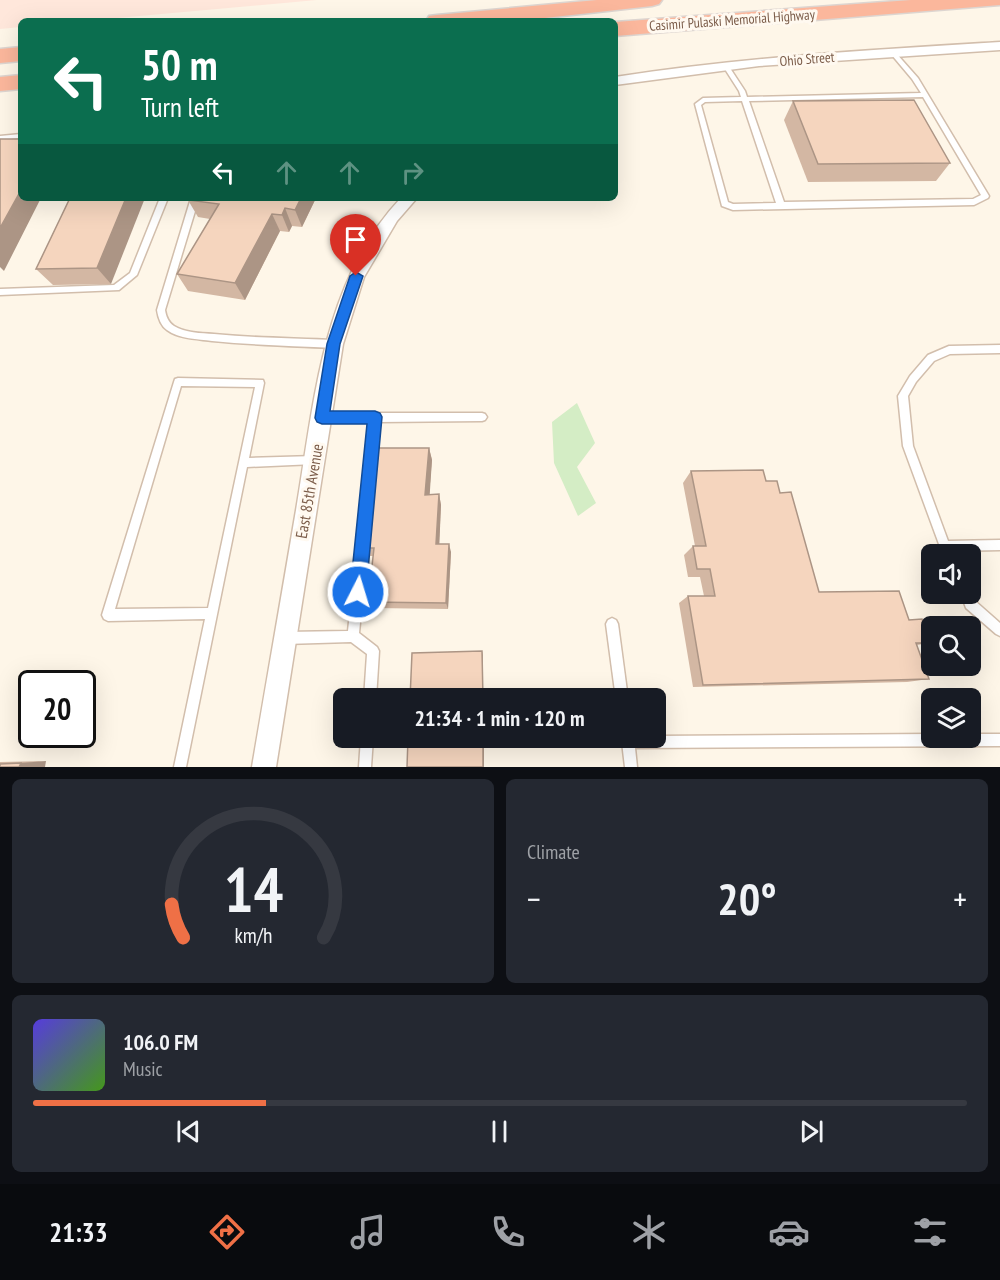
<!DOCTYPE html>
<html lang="en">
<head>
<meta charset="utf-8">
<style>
	body { margin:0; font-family:"PT Sans Narrow",sans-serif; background:#242831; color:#f1f3f6; height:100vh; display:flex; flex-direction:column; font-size:22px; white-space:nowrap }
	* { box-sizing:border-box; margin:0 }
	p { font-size:20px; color:#9ea1a6 }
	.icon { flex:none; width:33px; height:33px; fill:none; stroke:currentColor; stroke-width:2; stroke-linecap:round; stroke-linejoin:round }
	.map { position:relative; height:767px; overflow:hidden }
	.details { display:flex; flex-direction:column; gap:12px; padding:12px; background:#0d0f14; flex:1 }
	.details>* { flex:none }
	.top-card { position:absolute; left:18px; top:18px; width:600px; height:183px; border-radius:9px; box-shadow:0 6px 24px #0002; background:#0b6e4f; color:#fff; overflow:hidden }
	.controls { position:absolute; left:921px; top:544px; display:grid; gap:12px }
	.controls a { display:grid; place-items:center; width:60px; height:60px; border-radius:9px; background:#171b24; box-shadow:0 6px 24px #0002; font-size:30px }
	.speed { position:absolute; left:18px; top:670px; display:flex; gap:12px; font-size:30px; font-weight:700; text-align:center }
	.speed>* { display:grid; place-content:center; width:78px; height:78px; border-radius:50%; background:#171b24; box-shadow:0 6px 24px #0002; line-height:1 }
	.speed .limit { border:3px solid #111; border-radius:9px; background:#fff; color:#111 }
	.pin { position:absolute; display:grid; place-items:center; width:51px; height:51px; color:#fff; margin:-62px -26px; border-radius:50% 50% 50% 0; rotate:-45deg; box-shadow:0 0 6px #0007 }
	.pin .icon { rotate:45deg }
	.me { position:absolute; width:66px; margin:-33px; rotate:5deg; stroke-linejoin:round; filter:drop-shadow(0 0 4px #0008) }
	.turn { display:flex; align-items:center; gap:21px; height:126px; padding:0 24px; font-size:27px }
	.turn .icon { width:78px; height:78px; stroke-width:2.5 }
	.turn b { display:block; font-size:42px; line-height:51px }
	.lanes { display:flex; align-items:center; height:57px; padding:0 24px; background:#0003; justify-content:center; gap:30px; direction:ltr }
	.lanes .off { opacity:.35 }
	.big { font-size:45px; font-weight:700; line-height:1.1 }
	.details .card { flex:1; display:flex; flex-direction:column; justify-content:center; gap:9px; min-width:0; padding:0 21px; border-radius:9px; background:#242831 }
	.details .dial { align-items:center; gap:0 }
	.dial svg { height:156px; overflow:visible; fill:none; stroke:#363941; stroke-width:7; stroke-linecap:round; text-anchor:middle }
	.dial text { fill:#f1f3f6; stroke:none }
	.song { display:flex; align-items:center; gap:18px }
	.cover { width:72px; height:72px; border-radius:9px; background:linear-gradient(135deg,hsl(250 70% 55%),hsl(100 70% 35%)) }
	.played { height:6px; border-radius:3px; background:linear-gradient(90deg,#ef7046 25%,#363941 25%) }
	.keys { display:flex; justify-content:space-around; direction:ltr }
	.heat { display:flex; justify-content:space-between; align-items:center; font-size:33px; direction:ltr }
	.details .tiles { flex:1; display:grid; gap:12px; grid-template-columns:1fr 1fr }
	.card:last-child { grid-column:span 2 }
	.trip { position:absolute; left:333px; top:688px; width:333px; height:60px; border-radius:9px; background:#171b24; box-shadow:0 6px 24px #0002; font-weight:700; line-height:60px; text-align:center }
	.tabs { display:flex; height:96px; justify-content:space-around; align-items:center; background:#090b0e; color:#9ea1a6 }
	.tabs .icon { width:42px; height:42px }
	.tabs .active { color:#ef7046 }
	.tabs b { font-size:27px; color:#f1f3f6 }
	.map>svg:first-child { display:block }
	.commercial { fill:#ffe7db }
	.green { fill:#d4edc5 }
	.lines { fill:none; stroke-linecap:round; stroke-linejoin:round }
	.lane-casing { stroke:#d2beac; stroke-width:3 }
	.street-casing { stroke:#d2beac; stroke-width:3 }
	.highway-casing { stroke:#ddd5d0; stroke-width:3 }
	.lane { fill:#fff; fill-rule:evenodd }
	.street { fill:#fff; fill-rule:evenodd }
	.highway { fill:#fbb79c; fill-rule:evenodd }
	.wall { fill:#d3b7a3 }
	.shaded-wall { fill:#ac9585 }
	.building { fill:#f5d5be; stroke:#ac9585; stroke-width:1.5 }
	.route { fill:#1a73e8; stroke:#114b97; stroke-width:1.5 }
	.labels { text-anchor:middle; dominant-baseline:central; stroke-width:6; stroke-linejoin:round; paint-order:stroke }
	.far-street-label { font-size:14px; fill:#7b5c49; stroke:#fff9f0 }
	.street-label { font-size:16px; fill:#7b5c49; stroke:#fff9f0 }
</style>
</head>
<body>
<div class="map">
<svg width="1000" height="767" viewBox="0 0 1000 767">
	<rect width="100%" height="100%" fill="#fef6e8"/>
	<polygon class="commercial" points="0,0 317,0 84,21 21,21 21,27 0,29"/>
	<polygon class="green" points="577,403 595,443 577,467 596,503 578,516 554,463 552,422"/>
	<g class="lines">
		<defs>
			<g id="lane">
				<path d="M891 52H895L918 78 989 196 988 198 974 205 733 210 722 206 695 104 703 98 741 97 739 91 723 66 724 65H728L745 91 747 97 921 93 912 79 891 54ZM923 97 981 195 973 199 784 202 749 101ZM742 101 776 203 733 204 728 202 701 105 705 102Z"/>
				<polygon points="21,134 21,138 0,140 0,136"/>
				<polygon points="160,198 168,198 137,275 119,290 0,295 0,289 114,285 130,273"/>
				<path d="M191 198H199L165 310C166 316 168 322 174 326 185 333 201 333 214 334 254 338 294 338 334 340L337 341 338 344 337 347 334 348C293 346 253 345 212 341 198 339 179 339 167 330 161 326 158 317 157 310Z"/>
				<polygon points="1000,345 1000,353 950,354 934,361 916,382 908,396 913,446 948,541 1000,540 1000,550 952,551 953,555 943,555 903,446 898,396 910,376 928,355 949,346"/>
				<path d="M178 378 263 380 264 383 249 458 315 456 318 457 320 460 318 463 315 464 247 467 186 767H174L205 619 108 621 104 619 102 615 174 382 175 379ZM181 386 255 387 208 608 115 609Z"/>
				<polygon points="375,413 482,413 485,414 487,417 485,420 482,421 379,422 372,502 371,505 367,507 363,505 362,502 370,422 322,422 319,421 317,418 319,415 322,414"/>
				<polygon points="363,534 367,535 368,539 359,633 377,647 379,651 376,699 364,699 367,654 351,642 285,644 281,642 279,638 281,634 285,632 348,631 358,539 359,535"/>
				<polygon points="970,592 974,600 1000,623 1000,636 996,634 966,608 961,594 970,594"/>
				<polygon points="612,618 616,620 618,624 628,699 616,699 606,624 608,620"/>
				<polygon points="932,734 932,738 970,738 970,734 1000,734 1000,746 635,748 637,767 625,767 622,742 624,738 656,738 656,736"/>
				<polygon points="361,738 373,738 371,767 359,767"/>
			</g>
			<g id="street">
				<path d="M1000 42V50L759 66 615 85V77C743 57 871 50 1000 42Z"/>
				<path d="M401 198H417L397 221 364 277 343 344 276 767H252C266 683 281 600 295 516 314 407 321 282 401 198Z"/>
			</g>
			<g id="highway">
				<polygon points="597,0 662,0 659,4 652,6 518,21 426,21 429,16 437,15"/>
				<polygon points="911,0 1000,0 1000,5 615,36 615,22"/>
				<polygon points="21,47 21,61 0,63 0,49"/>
				<polygon points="21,75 21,89 0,91 0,77"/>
			</g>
		</defs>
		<use href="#lane" class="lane-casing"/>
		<use href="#street" class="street-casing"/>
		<use href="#highway" class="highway-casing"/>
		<use href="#lane" class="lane"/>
		<use href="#street" class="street"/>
		<use href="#highway" class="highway"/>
	</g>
	<g class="wall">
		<polygon points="793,101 950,163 936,181 808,182 784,120"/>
		<polygon points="70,198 111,284 53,285 36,269"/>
		<polygon points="189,198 316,198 302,227 292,226 289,232 280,231 245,300 188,291 177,274 210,219 198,217 188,200"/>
		<polygon points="429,448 432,460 429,495 439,494 441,505 439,544 451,552 448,609 374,608 368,602 373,556 367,556 361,548"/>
		<polygon points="691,471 766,481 780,493 819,592 909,620 930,643 917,645 929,679 907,682 693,687 679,603 688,596 704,596 700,577 688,577 684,555 693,546 695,546 683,483"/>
		<polygon points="46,761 0,767 0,762"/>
	</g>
	<g class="shaded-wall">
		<polygon points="21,190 21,198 41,198 4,271 0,267 0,228"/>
		<polygon points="126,198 145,198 111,284 97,268"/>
		<polygon points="301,198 316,198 302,227 295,210"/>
		<polygon points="285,208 292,226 289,232 282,215"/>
		<polygon points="272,214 280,231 245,300 235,283"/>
		<polygon points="429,448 432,460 429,505 425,495"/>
		<polygon points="439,494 441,505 439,552 436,544"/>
		<polygon points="449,544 451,552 448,609 446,603"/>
		<polygon points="482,651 483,655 483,699"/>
		<rect x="483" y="738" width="1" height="29"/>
		<polygon points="46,761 45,767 19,767 21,763"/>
	</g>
	<g class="building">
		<polygon points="914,100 950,163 818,164 793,101"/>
		<polygon points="0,139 21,139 21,190 0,228"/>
		<polygon points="70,198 126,198 97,268 36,269"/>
		<polygon points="189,198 301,198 295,210 285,208 282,215 272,214 235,283 177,274 219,204 188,200"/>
		<polygon points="373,448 429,448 425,495 439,494 436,544 449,544 446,603 368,602 374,548 361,548"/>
		<polygon points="763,470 766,481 777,481 780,493 791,492 819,592 899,591 909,620 922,619 930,643 916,643 929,679 703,685 688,596 715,596 710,569 697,569 693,546 706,546 691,471"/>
		<polygon points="482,651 483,699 410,699 412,653"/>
		<polygon points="408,738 483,738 483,767 407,767"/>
		<polygon points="21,763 19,767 0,767 0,764"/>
	</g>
	<polygon class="route" points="356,272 363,276 340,344 330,411 375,411 380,413 382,417 366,592 364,598 358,601 352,598 350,592 367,424 322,424 317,422 315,418 327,344 350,276"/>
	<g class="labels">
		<g class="far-street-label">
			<text transform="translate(732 20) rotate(-4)">Casimir Pulaski Memorial Highway</text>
			<text transform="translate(807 59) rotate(-5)">Ohio Street</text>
		</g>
		<g class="street-label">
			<text transform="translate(309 491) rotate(-80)">East 85th Avenue</text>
		</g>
	</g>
</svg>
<div class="controls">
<a><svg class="icon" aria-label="sound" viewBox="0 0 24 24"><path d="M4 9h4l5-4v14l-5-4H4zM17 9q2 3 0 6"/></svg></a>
<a><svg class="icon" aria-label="search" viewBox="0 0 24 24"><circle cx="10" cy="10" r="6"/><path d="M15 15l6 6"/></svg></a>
<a><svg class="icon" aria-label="layers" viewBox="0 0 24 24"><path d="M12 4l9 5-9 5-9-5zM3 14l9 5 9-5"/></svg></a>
</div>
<div class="speed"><div class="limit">20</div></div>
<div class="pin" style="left:356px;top:276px;background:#d93025"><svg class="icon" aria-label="arrive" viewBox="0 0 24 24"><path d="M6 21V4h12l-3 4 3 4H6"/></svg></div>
<svg class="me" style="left:358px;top:592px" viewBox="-20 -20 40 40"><circle r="17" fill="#1a73e8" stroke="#fff" stroke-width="3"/><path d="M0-11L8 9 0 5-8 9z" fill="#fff"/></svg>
<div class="trip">21:34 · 1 min · 120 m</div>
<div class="top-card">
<div class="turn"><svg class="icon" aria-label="left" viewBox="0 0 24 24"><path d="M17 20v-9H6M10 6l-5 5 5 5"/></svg><div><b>50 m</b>Turn left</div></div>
<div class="lanes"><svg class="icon" aria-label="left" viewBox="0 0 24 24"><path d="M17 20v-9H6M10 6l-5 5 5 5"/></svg><svg class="icon off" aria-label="ahead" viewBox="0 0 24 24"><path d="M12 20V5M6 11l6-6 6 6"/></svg><svg class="icon off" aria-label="ahead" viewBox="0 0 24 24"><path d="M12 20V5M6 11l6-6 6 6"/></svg><svg class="icon off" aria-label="right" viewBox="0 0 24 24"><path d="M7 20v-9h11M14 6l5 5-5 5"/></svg></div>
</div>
</div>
<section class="details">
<div class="tiles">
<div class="card dial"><svg viewBox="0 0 100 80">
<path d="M14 69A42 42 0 1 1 86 69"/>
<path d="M14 69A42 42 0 0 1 8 52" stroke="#ef7046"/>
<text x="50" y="56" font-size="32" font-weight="700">14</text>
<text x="50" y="72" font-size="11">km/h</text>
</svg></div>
<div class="card"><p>Climate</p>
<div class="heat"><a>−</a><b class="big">20°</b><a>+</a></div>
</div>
<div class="card">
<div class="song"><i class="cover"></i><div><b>106.0 FM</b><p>Music</p></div></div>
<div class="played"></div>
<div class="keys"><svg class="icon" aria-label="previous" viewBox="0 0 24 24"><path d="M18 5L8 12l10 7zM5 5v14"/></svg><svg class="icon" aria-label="pause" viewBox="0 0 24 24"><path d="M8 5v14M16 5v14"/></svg><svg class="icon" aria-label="next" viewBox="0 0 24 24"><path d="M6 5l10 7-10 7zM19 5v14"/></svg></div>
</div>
</div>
</section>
<nav class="tabs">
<b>21:33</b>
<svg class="icon active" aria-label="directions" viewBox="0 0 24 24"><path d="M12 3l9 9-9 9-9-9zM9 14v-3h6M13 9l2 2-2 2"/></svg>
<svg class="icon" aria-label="music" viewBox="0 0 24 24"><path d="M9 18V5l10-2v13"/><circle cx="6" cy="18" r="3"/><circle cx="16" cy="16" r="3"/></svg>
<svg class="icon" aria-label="phone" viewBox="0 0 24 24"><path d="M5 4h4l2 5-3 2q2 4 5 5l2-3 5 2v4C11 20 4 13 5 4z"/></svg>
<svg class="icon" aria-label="climate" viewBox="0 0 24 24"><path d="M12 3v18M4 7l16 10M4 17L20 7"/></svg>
<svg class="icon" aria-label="car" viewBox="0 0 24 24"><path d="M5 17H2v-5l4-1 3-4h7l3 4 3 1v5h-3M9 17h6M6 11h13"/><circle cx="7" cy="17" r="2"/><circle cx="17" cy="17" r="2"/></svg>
<svg class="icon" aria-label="filters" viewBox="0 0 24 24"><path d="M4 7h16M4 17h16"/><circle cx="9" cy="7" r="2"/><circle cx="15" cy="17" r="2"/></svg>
</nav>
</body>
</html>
